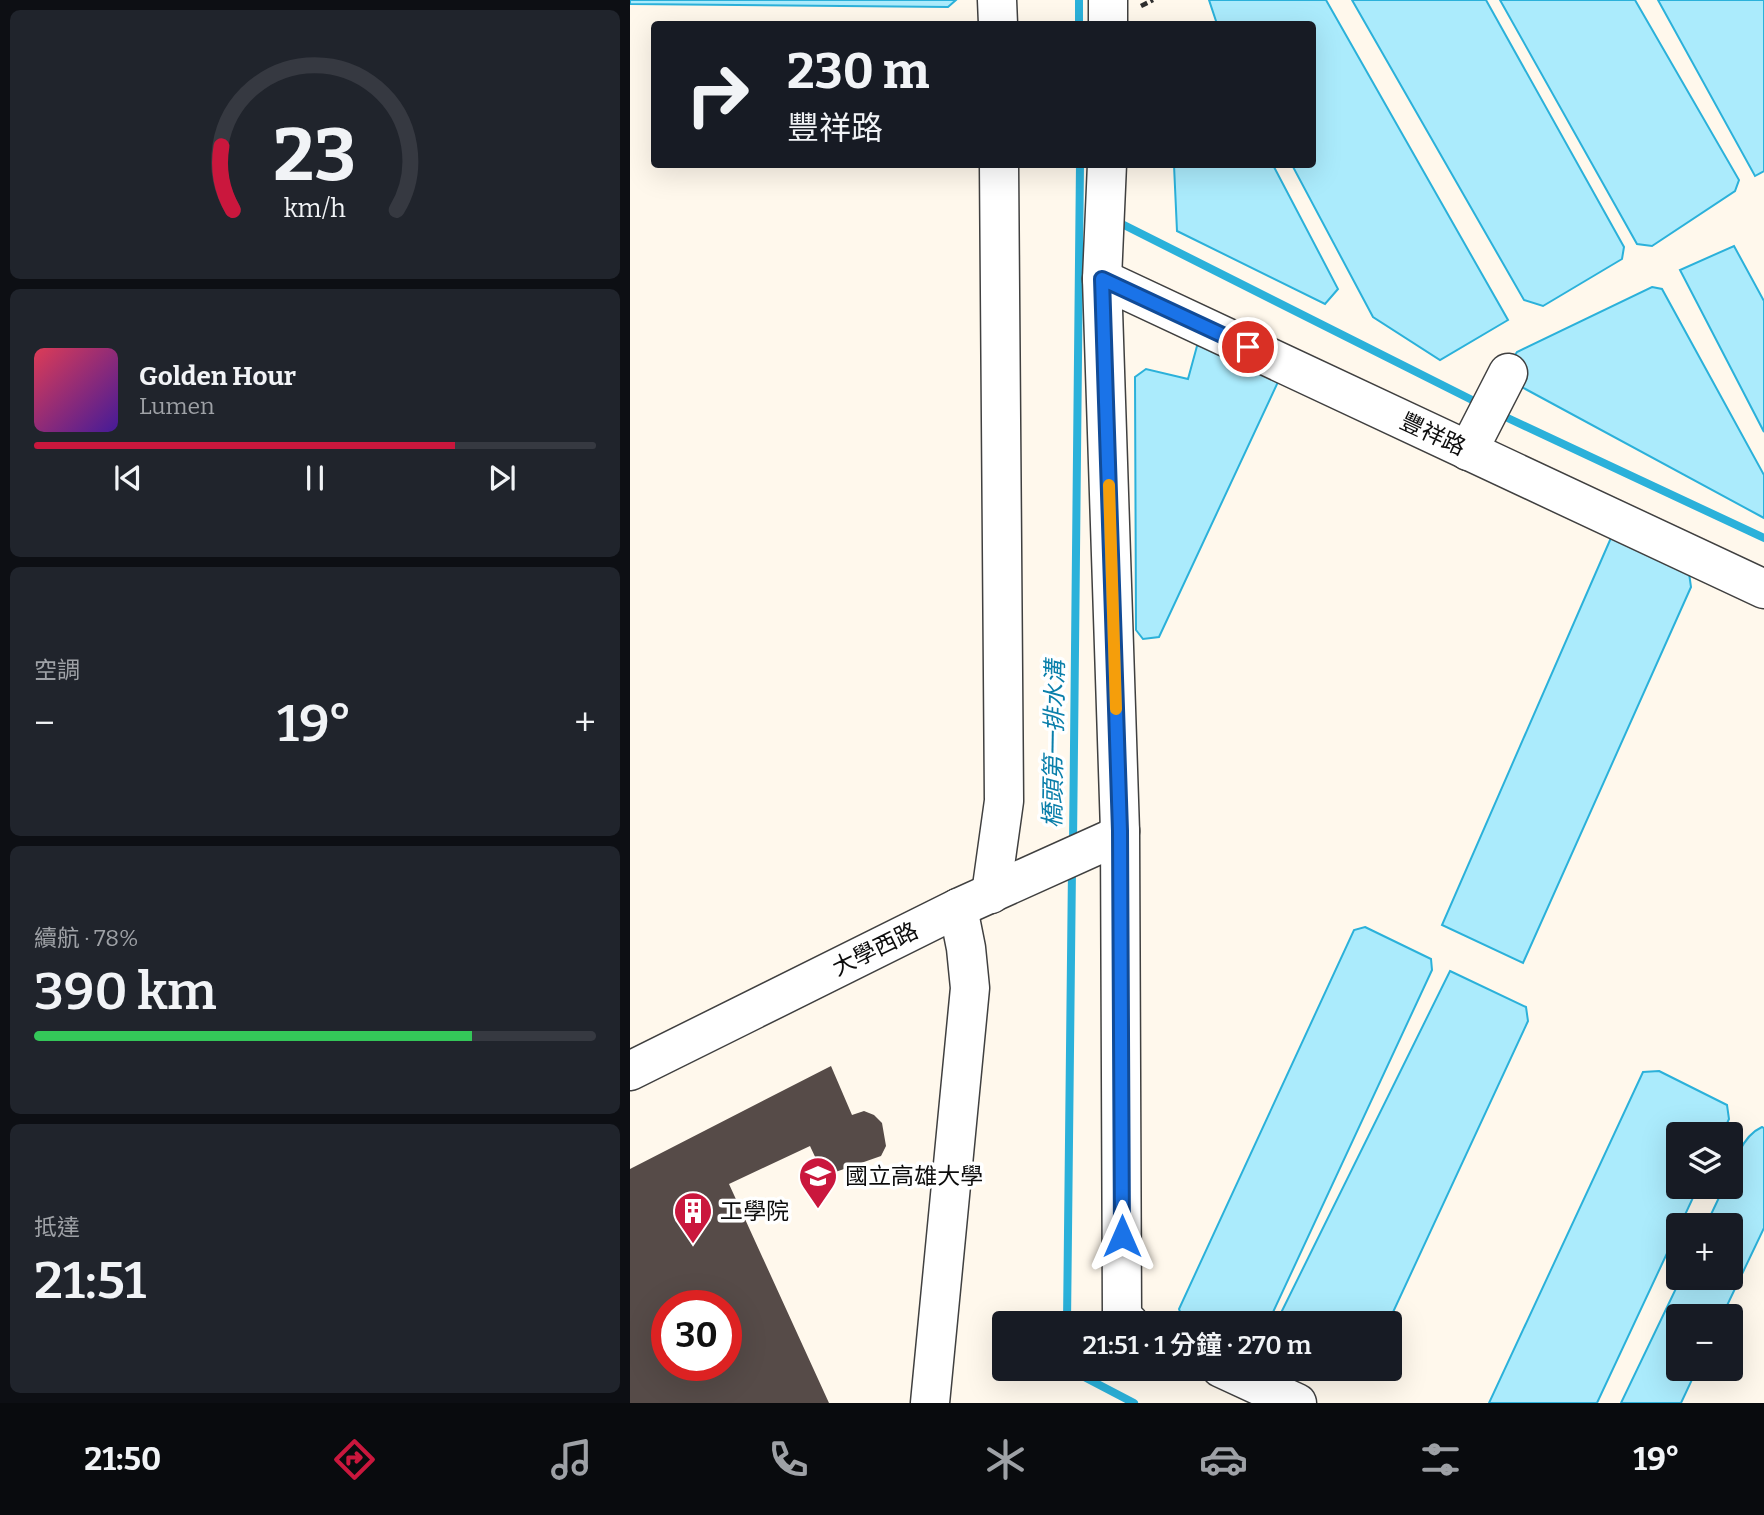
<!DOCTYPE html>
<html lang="zh-TW">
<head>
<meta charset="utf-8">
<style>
	body { margin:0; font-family:Bitter,"Noto Sans TC",serif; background:#20242c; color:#f1f3f6; height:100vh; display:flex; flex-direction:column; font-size:26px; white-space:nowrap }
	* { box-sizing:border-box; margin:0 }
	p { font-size:23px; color:#9ea1a6 }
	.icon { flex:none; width:38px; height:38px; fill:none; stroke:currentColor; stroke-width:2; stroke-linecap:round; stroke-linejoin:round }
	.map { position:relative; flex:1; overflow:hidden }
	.panel { display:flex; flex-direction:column; gap:10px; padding:10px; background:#0d0f14; width:630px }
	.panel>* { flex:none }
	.top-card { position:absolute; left:21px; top:21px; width:665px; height:147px; border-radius:7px; box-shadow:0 7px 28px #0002; background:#171b24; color:#f1f3f6; overflow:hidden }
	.fabs { position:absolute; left:1036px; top:1122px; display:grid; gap:14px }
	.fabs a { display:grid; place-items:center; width:77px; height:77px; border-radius:7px; background:#171b24; box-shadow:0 7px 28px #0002; font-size:35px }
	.speed { position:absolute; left:21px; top:1290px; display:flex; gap:14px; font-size:35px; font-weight:700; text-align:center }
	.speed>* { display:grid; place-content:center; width:91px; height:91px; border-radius:50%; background:#171b24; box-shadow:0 7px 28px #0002; line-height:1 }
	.speed .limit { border:10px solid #d22; background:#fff; color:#111 }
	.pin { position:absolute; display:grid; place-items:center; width:60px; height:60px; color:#fff; margin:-30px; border:4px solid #fff; border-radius:50%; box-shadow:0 2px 7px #0007 }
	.me { position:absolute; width:77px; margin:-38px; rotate:0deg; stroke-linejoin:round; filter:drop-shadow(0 0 5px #0008) }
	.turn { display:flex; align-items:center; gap:24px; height:147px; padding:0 21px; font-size:32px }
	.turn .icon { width:91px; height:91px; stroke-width:2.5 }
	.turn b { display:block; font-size:49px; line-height:60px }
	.big { font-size:52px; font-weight:600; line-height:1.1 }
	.panel .tile { flex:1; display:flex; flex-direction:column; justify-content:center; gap:10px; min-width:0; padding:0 24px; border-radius:10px; background:#20242c }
	.panel .dial { align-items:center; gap:0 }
	.dial svg { height:182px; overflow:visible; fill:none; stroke:#363941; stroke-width:7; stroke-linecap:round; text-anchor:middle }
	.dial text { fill:#f1f3f6; stroke:none }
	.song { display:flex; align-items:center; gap:21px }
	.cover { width:84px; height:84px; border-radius:10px; background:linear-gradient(135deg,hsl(350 70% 55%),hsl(260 70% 35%)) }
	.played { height:7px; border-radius:4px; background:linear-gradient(90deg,#ca173d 75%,#363941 75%) }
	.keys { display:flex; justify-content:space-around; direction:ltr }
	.heat { display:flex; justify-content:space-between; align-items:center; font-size:38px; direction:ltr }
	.charge { height:10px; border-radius:5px; background:linear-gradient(90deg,#34c759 78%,#363941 0) }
	.trip { position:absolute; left:362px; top:1311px; width:410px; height:70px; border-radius:7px; background:#171b24; box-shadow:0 7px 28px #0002; font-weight:600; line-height:70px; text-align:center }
	.tab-bar { display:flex; height:112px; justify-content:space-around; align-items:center; background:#090b0e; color:#9ea1a6 }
	.tab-bar .icon { width:49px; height:49px }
	.tab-bar .current { color:#ca173d }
	.tab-bar b { font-size:32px; color:#f1f3f6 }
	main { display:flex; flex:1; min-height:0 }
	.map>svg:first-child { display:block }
	.water { fill:#abebfc; stroke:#2bb1da; stroke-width:2 }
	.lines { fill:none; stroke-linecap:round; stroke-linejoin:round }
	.stream { stroke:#2bb1da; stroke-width:8 }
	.building { fill:#564b48; fill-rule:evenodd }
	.minor-casing { stroke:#404040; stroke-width:41 }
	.path { stroke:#2f2f2f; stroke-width:4.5; stroke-dasharray:7 3.5; stroke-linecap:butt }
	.minor { stroke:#fff; stroke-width:38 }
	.route-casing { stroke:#114b97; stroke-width:18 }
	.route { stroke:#1a73e8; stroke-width:12 }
	.slow { stroke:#f59e0b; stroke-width:12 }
	.labels { text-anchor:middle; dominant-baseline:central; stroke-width:7; stroke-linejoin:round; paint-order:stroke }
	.street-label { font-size:23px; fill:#0d0d0d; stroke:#fff }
	.poi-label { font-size:23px; fill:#0d0d0d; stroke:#fff; text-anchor:start }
	.water-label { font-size:24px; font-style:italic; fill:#0a7faa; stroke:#fff }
</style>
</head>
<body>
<main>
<section class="panel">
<div class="tile dial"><svg viewBox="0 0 100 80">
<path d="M14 69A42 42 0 1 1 86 69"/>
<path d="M14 69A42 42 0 0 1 9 41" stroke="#ca173d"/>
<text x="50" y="56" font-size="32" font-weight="700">23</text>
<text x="50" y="72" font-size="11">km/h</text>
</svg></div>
<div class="tile">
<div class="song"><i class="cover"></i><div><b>Golden Hour</b><p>Lumen</p></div></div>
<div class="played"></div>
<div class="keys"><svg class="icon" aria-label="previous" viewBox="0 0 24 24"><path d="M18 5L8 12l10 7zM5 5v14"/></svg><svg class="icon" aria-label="pause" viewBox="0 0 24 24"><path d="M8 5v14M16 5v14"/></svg><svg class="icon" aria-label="next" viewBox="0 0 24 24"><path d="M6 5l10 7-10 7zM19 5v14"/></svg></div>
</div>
<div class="tile"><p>空調</p>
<div class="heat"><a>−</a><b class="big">19°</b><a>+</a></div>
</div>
<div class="tile"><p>續航 · 78%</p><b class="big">390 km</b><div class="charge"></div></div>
<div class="tile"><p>抵達</p><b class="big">21:51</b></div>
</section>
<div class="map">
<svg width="1134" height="1403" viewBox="0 0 1134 1403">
	<rect width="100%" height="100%" fill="#fff8ec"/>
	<g class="water">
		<polygon points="0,0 326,0 318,7 0,4"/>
		<polygon points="579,0 696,0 878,320 810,360 743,317 662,165 682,164 682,24 587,24"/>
		<polygon points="722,0 856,0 994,247 992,259 913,306 894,300"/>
		<polygon points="870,0 1005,0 1109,180 1105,191 1022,246 1007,244"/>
		<polygon points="1028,0 1134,0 1134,171 1125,176"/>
		<polygon points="544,165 643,165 708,289 695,304 547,231"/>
		<polygon points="1104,246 1134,301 1134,432 1050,270"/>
		<polygon points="1022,287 1032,289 1134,475 1134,518 888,385 879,364 887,352"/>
		<polygon points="583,341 648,382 529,637 513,639 506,630 505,377 516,369 558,379 567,346"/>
		<polygon points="984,531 1059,573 1061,587 893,963 812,925"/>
		<polygon points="735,927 801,959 802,970 638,1323 559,1323 553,1319 549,1309 724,930"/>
		<polygon points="820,971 896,1007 898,1021 758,1323 646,1323"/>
		<polygon points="1029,1071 1097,1105 1099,1119 1092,1134 1048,1134 1048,1186 1068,1187 967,1403 859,1403 1013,1072"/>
		<path d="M1132 1127 1134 1128V1228L1092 1316H1048V1368L1067 1369 1051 1403H991L1051 1278H1101V1225H1076L1094 1187 1101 1186C1101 1165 1112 1136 1132 1127Z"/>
	</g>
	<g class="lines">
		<g class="stream">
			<polyline points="449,0 449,24"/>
			<polyline points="486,221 850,404"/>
			<polyline points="867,413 1134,538"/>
			<polyline points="443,844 450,164"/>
			<polyline points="437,1323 442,868"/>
			<polyline points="437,1368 504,1403"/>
		</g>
	</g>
	<path class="building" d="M201 1066 222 1115 234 1111 244 1115 252 1123 256 1146 251 1156 194 1176 180 1146 99 1184 199 1403H0V1169ZM37 1306H96V1365H37Z"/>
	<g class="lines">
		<defs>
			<g id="minor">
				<polyline points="367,0 368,24"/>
				<polyline points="478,0 478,24"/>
				<polyline points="477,164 472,279 490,831 492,1317 499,1323"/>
				<polyline points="472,279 1134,589"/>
				<polyline points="838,451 878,373"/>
				<polyline points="361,894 374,801 369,164"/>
				<polyline points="0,1071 328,908 481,839 490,831"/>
				<polyline points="591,1368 667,1403"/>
				<polyline points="300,1403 340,988 336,948 328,908"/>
			</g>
		</defs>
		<use href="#minor" class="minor-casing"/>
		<polyline class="path" points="511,6 523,0"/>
		<use href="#minor" class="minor"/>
	</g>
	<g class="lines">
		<defs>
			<polyline id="route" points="492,1236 490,831 472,279 618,347"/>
		</defs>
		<use href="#route" class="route-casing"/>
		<use href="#route" class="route"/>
		<polyline class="slow" points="479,485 486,709"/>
	</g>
	<defs>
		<symbol id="university-pin" viewBox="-11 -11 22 30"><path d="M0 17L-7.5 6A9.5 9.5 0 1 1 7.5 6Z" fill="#ca173d" stroke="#fff"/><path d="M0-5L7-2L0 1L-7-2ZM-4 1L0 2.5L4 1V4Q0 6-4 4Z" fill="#fff"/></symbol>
		<symbol id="building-pin" viewBox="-11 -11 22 30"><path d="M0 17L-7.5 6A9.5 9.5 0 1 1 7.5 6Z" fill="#ca173d" stroke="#fff"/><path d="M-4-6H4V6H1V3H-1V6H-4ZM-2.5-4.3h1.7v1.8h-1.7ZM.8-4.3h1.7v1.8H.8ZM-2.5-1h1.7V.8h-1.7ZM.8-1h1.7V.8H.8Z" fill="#fff"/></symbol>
	</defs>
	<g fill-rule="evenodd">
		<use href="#university-pin" x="166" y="1154" width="44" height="60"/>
		<use href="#building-pin" x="41" y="1189" width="44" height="60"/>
	</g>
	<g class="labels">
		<g class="street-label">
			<text transform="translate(803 434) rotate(25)">豐祥路</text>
			<text transform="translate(245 949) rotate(-26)">大學西路</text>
		</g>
		<g class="poi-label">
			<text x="215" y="1176">國立高雄大學</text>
			<text x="90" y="1211">工學院</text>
		</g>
		<g class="water-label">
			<text transform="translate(424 744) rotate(-89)">橋頭第一排水溝</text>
		</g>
	</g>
</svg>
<div class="fabs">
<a><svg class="icon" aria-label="layers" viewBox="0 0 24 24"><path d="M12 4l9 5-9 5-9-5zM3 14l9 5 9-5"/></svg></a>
<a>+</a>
<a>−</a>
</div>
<div class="speed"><div class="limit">30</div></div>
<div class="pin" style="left:618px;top:347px;background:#d93025"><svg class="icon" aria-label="arrive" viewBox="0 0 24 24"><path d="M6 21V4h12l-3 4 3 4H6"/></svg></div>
<svg class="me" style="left:492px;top:1236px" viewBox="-20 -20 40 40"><path d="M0-17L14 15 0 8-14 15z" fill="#1a73e8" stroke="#fff" stroke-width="4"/></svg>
<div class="trip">21:51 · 1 分鐘 · 270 m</div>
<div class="top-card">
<div class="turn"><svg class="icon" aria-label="right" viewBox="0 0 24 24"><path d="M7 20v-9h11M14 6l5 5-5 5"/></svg><div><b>230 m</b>豐祥路</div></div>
</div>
</div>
</main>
<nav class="tab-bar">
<b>21:50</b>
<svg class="icon current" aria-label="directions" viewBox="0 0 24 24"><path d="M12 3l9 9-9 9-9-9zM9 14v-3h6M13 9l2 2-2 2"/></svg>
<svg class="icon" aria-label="music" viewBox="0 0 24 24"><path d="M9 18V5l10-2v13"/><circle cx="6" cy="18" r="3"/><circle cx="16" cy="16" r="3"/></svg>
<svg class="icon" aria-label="phone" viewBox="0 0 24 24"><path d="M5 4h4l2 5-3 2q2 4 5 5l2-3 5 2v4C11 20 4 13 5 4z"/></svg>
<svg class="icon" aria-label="climate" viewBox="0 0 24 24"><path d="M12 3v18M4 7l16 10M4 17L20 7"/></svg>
<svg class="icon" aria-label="car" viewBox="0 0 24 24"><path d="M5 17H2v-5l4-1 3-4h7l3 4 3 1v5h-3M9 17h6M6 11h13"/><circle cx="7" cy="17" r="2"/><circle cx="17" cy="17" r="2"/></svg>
<svg class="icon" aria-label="filters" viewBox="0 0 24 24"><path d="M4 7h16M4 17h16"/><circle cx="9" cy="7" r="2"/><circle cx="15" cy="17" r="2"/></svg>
<b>19°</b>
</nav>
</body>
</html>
